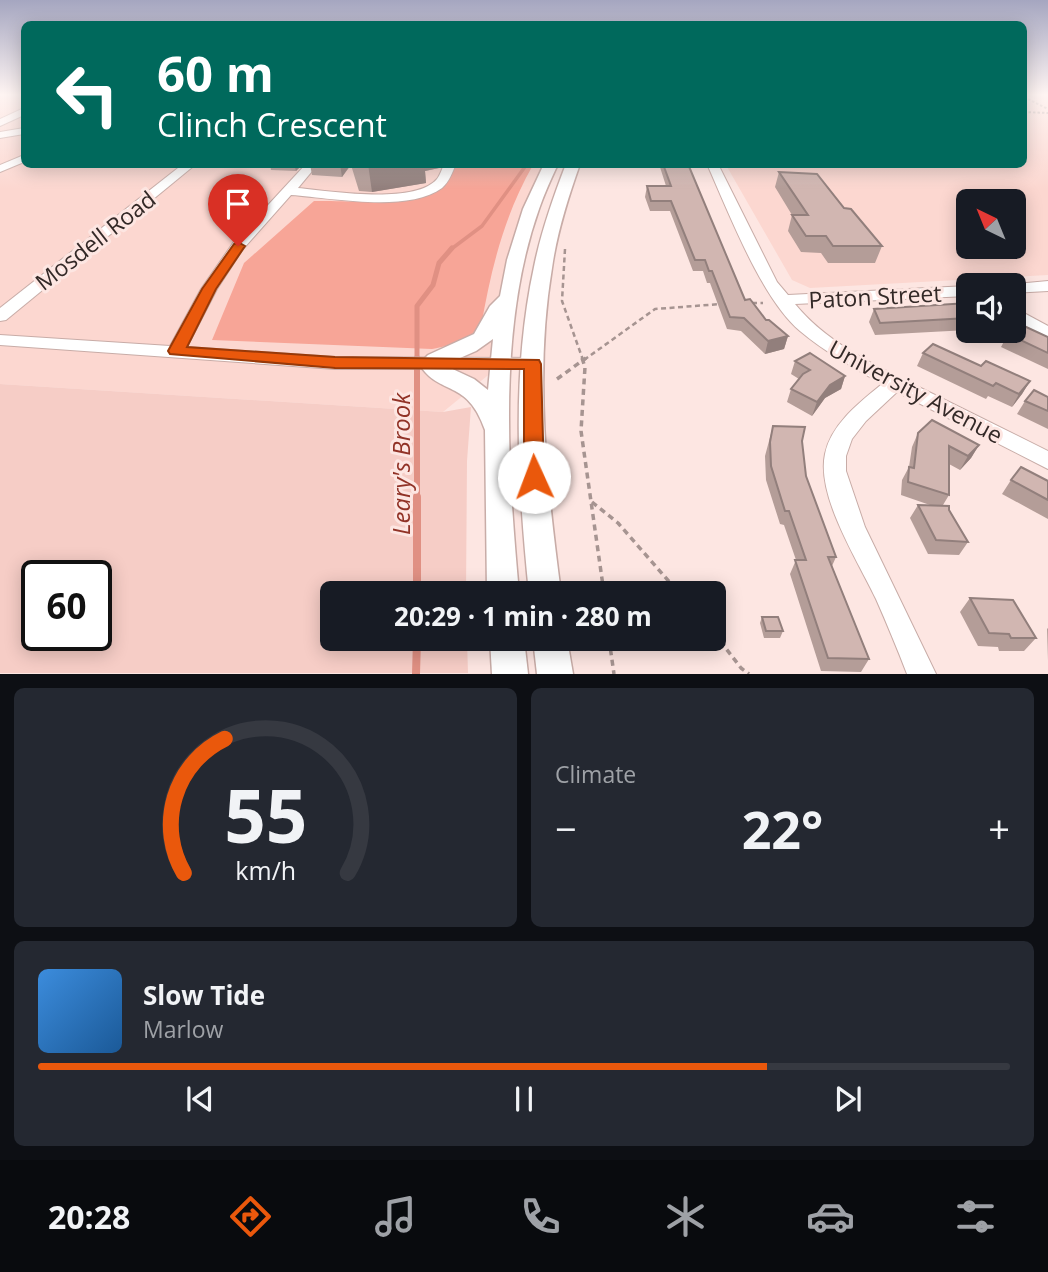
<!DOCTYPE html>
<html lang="en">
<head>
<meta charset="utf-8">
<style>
	body { margin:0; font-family:"Open Sans",sans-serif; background:#242831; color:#f1f3f6; height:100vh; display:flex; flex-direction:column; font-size:26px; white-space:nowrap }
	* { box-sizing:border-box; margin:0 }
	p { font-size:23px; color:#9ea1a6 }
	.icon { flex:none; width:38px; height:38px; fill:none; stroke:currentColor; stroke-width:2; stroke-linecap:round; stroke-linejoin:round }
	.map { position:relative; height:674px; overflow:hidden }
	.sheet { display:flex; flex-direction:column; gap:14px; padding:14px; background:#0d0f14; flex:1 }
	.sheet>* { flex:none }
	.hud { position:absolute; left:21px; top:21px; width:1006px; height:147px; border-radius:10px; box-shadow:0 4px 18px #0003; background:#00695c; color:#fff; overflow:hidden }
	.needle { width:46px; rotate:317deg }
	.fabs { position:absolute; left:956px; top:189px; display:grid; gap:14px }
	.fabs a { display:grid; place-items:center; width:70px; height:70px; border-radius:10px; background:#171b24; box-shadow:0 4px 18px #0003; font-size:35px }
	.speed { position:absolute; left:21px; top:560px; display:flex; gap:14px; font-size:35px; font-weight:700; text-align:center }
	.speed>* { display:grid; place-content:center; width:91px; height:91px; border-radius:50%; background:#171b24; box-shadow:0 4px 18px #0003; line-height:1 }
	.speed .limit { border:4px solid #111; border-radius:10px; background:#fff; color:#111 }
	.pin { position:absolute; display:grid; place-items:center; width:60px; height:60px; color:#fff; margin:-72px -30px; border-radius:50% 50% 50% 0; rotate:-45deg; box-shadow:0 0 7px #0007 }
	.pin .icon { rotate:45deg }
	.me { position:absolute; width:77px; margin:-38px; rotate:358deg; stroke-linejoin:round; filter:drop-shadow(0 0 5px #0008) }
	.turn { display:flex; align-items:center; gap:24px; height:147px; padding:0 21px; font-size:32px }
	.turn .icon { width:91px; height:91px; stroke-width:2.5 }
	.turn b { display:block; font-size:49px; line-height:60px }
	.big { font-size:52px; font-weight:700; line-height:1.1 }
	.sheet .tile { flex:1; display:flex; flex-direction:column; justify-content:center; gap:10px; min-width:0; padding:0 24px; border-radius:10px; background:#242831 }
	.sheet .dial { align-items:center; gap:0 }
	.dial svg { height:182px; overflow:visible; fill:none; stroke:#363941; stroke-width:7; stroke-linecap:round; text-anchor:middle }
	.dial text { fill:#f1f3f6; stroke:none }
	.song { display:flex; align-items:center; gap:21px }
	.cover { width:84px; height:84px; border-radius:10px; background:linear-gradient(135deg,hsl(210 70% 55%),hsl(210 70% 35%)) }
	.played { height:7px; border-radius:4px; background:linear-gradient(90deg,#ea580c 75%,#363941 75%) }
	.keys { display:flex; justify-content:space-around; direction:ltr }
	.heat { display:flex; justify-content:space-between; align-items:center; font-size:38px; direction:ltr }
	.sheet .tiles { flex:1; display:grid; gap:14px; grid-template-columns:1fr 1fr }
	.tile:last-child { grid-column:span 2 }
	.trip { position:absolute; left:320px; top:581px; width:406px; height:70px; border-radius:10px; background:#171b24; box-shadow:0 4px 18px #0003; font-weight:700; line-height:70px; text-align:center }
	.tabs { display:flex; height:112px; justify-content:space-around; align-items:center; background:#090b0e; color:#9ea1a6 }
	.tabs .icon { width:49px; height:49px }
	.tabs .active { color:#ea580c }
	.tabs b { font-size:32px; color:#f1f3f6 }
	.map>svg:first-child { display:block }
	.built { fill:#fcd7d0; fill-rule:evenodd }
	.green { fill:#f6cdc6; fill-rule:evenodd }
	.forest { fill:#f7a597 }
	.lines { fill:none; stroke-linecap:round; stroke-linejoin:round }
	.stream-far3 { stroke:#e09083; stroke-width:3.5 }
	.stream-far2 { stroke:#e09083; stroke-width:5 }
	.stream-far1 { stroke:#e09083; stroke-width:6 }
	.stream { stroke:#e09083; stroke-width:8 }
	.minor-casing { stroke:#c8aca7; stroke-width:2 }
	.major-casing { stroke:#c8aca7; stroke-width:3 }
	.path-far2 { stroke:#a69491; stroke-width:2; stroke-dasharray:2.5 2; stroke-linecap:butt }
	.path-far1 { stroke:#a69491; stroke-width:2.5; stroke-dasharray:5 3.5; stroke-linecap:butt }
	.path { stroke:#a69491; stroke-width:3.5; stroke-dasharray:6 4.5; stroke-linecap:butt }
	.minor { fill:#fff; fill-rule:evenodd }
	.major { fill:#fff; fill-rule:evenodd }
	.wall { fill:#b49d98 }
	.shaded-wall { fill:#927f7c }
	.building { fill:#d1b6b1; stroke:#927f7c; stroke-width:2 }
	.route { fill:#ea580c; stroke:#983908; stroke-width:2 }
	.labels { text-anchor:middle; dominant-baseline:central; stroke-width:6; stroke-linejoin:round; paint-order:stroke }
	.street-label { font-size:23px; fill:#332927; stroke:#fde6e2 }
	.water-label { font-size:24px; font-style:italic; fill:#913226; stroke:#fde6e2 }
</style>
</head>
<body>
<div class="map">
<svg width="1048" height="674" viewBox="0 0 1048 674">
	<rect width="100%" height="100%" fill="#fde6e2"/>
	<g class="built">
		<polygon points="0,94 24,94 24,164 551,165 537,192 503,363 443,412 0,384"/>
		<path d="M1024 94H1048V275L810 288 792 280 726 165 1024 164V101L1037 100ZM968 201H1013V247H968Z"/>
	</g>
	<path class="green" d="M0 384 443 412 471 407 467 461 466 593H332V639H467L468 673H0ZM37 576H96V635H37Z"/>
	<path class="forest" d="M453 165H533C504 216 491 269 481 327 471 341 448 346 432 349L212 340 244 263 314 201C339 200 417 206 435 192 443 186 450 174 453 165Z"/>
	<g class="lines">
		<polyline class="stream-far3" points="450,250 482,226 527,164"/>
		<polyline class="stream-far2" points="417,360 417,306 433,285 439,263 452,248"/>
		<polyline class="stream-far1" points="417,358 417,499"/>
		<g class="stream">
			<polyline points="417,497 417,593"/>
			<polyline points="416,674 417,639"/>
		</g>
		<defs>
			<g id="minor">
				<polygon points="24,108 24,115 0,126 0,119"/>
				<polygon points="24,128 24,134 0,138 0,132"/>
				<polygon points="24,155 24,162 0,172 0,165"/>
				<polygon points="183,164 196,164 6,320 0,321 0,308"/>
				<path d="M306 164H318L298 188C329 191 415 205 437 179 440 175 442 169 444 164H456C452 173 449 182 442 188 408 213 332 198 291 195L243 249 217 289 187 347 335 357 533 358 542 364 540 368 335 369 0 345V335L170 346 201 289 233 243Z"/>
				<path d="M707 164H718L777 282 788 295 968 286V296L795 304C830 347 885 370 933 394 971 413 1010 432 1048 451V469L897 392 866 421 852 439 846 456V471L865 527 936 674H907C897 648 887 624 876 599 858 561 816 496 825 454 831 424 860 402 882 384 854 368 825 352 800 331 761 298 729 213 707 164Z"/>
				<polygon points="1048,281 1048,291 1013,293 1013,285 1007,285"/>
				<polygon points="1013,307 1048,326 1048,338 1013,319"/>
			</g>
			<g id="major">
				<path d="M544 164H558C551 179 544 194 539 209 497 327 508 470 519 593H487L485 430C467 378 440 397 419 364L428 355 474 334 490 306 500 296 507 260 523 209ZM493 339 488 390 474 379 444 365 476 351Z"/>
				<path d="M566 164H580C568 198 557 232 552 268 534 376 547 486 561 593H529C518 486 511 373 534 267 541 232 553 198 566 164Z"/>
				<polygon points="490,639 524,639 528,674 492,674"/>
				<polygon points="533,639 567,639 573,674 537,674"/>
			</g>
		</defs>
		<use href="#minor" class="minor-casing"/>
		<use href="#major" class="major-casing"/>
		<g class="path-far2">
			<polyline points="1024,97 1048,109"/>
			<polyline points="1024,112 1048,113"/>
		</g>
		<g class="path-far1">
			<polyline points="565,249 562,301 583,360"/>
			<polyline points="752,303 763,303"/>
			<polyline points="584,360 655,309 721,304"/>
		</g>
		<g class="path">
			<polyline points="582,358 585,367 581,431 604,593"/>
			<polyline points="557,379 586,358"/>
			<polyline points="592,502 618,523 679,593"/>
			<polyline points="714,633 741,668 749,674"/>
			<polyline points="609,639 614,674"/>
		</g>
		<use href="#minor" class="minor"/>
		<use href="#major" class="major"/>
	</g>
	<g class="wall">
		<polygon points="270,164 303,164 296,171 271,170"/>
		<polygon points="310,164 441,164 439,168 425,171 426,183 372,192 359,191 351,165 342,177 312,175"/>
		<polygon points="659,164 688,164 745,300 766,320 788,336 784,349 765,354 741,331 727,329 710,283 707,283 703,271 693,271 670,211 650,211 645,197 647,186 666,186"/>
		<polygon points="779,172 844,208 882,246 875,263 828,263 821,253 801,252 788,231 792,215 775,187"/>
		<polygon points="968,303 968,330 875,335 869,322 874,309"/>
		<polygon points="973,331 1003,331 1002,332 976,333"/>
		<polygon points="1008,334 1048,337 1048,369 1001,347"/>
		<polygon points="923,353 981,366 1030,381 1022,394 1012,407 988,396 986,399 917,366"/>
		<polygon points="795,361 845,376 841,389 825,398 812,416 787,402 791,389 799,379 791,374"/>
		<polygon points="1048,397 1048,429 1017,414 1025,401"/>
		<polygon points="773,426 802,441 806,476 836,557 832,566 869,659 861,672 821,671 790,574 796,560 784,525 780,524 766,480 765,456"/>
		<polygon points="918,433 979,445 971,458 960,470 949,464 949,495 943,505 949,510 968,542 959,555 928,554 910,518 918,505 930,505 901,495 902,480 909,467 912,447"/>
		<polygon points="1011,480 1048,481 1048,519 1002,494"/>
		<polygon points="970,598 1036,638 1024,651 999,651 998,647 978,646 960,612"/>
		<polygon points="762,617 783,631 780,638 764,638 760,623"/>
		<polygon points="1048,628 1048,660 1047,629"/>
	</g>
	<g class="shaded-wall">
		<polygon points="294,164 303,164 296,171"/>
		<polygon points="340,164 351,164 342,177"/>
		<polygon points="368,164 441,164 439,168 425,171 426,183 372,192"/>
		<polygon points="788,336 784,349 765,354 768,341"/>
		<polygon points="845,376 841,389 825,398 812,416 817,402 830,385"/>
		<polygon points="1030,381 1022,394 1012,407 1019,394"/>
		<polygon points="979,445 971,458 960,470 968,456"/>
	</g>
	<g class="building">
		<polygon points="663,164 688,164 745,300 750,299 766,320 769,320 788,336 768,341 744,318 730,317 712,271 709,271 705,260 695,260 671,201 651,201 647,186 671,186"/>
		<polygon points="779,172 817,174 844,208 851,209 882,246 833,246 826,236 806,236 792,215 808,215"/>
		<polygon points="968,303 968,318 880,323 874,309"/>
		<polygon points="1024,326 1048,337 1048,353 1008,334"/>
		<polygon points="933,344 981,366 986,361 1030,381 1019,394 996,383 993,386 923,353"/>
		<polygon points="810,353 845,376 830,385 817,402 791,389 803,374 810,370 795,361"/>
		<polygon points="1034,390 1048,397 1048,411 1025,401"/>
		<polygon points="932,420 979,445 968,456 949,446 949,495 908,482 909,467 914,468 918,433"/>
		<polygon points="773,426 805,427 802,441 806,476 836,557 828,557 869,659 828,658 795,560 806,560 789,511 785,511 771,466 770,442"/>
		<polygon points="1021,467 1048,481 1048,500 1011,480"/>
		<polygon points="918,505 949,506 949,510 968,542 936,540"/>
		<polygon points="970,598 1013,600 1036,638 1011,638 1009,634 989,633"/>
		<polygon points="762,617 778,617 783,631 766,631"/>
	</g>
	<linearGradient id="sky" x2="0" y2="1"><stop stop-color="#a5a6c0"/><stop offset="0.5" stop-color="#fef4f2"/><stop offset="1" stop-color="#fef4f2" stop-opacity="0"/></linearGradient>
	<rect width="1048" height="189" fill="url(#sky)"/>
	<polygon class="route" points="238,242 245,246 216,289 187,347 335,357 539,360 541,364 544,477 541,483 534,485 527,483 524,477 524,369 335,368 170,354 168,351 202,289 234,244"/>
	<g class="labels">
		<g class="street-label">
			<text transform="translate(95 240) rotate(-38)">Mosdell Road</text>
			<text transform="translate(875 296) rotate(-3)">Paton Street</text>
			<text transform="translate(916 391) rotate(28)">University Avenue</text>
		</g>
		<g class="water-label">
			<text transform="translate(400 464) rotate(-90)">Leary's Brook</text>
		</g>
	</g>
</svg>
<div class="fabs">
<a><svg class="needle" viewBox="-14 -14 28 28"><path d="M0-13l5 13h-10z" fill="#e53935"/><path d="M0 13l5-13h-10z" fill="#9ea1a6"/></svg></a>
<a><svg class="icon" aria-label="sound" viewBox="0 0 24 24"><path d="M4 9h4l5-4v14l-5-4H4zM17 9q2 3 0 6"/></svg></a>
</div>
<div class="speed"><div class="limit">60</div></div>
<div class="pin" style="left:238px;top:246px;background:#d93025"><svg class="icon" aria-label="arrive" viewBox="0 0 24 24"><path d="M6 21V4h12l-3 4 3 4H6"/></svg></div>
<svg class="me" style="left:534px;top:477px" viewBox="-20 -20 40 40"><circle r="19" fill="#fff"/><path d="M0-13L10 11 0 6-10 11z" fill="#ea580c"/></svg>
<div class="trip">20:29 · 1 min · 280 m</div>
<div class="hud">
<div class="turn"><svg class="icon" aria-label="left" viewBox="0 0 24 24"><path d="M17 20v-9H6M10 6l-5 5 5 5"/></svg><div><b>60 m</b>Clinch Crescent</div></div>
</div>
</div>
<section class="sheet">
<div class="tiles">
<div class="tile dial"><svg viewBox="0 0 100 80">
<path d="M14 69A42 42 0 1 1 86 69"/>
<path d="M14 69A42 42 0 0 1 32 10" stroke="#ea580c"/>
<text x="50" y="56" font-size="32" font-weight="700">55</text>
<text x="50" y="72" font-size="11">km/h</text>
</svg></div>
<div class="tile"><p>Climate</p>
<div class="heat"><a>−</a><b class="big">22°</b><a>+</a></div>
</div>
<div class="tile">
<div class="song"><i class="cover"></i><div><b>Slow Tide</b><p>Marlow</p></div></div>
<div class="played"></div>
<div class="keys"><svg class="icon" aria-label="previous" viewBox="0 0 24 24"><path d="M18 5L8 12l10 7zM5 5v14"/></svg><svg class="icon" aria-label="pause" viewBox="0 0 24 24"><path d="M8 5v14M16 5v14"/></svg><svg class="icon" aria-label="next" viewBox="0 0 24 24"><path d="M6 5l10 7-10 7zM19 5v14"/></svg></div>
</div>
</div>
</section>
<nav class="tabs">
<b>20:28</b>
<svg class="icon active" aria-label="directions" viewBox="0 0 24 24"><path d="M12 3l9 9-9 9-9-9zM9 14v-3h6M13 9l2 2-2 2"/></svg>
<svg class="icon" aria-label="music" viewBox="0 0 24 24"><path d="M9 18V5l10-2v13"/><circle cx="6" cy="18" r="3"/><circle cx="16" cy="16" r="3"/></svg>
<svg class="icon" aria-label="phone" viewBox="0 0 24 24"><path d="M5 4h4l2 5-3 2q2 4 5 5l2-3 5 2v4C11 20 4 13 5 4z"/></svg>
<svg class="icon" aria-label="climate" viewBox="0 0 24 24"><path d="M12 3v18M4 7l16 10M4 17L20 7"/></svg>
<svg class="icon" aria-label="car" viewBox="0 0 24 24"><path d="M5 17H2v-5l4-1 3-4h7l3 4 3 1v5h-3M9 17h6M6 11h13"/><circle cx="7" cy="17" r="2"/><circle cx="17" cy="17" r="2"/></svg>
<svg class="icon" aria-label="filters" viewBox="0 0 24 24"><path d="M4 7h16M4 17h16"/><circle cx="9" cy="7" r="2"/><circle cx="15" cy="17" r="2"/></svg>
</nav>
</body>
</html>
